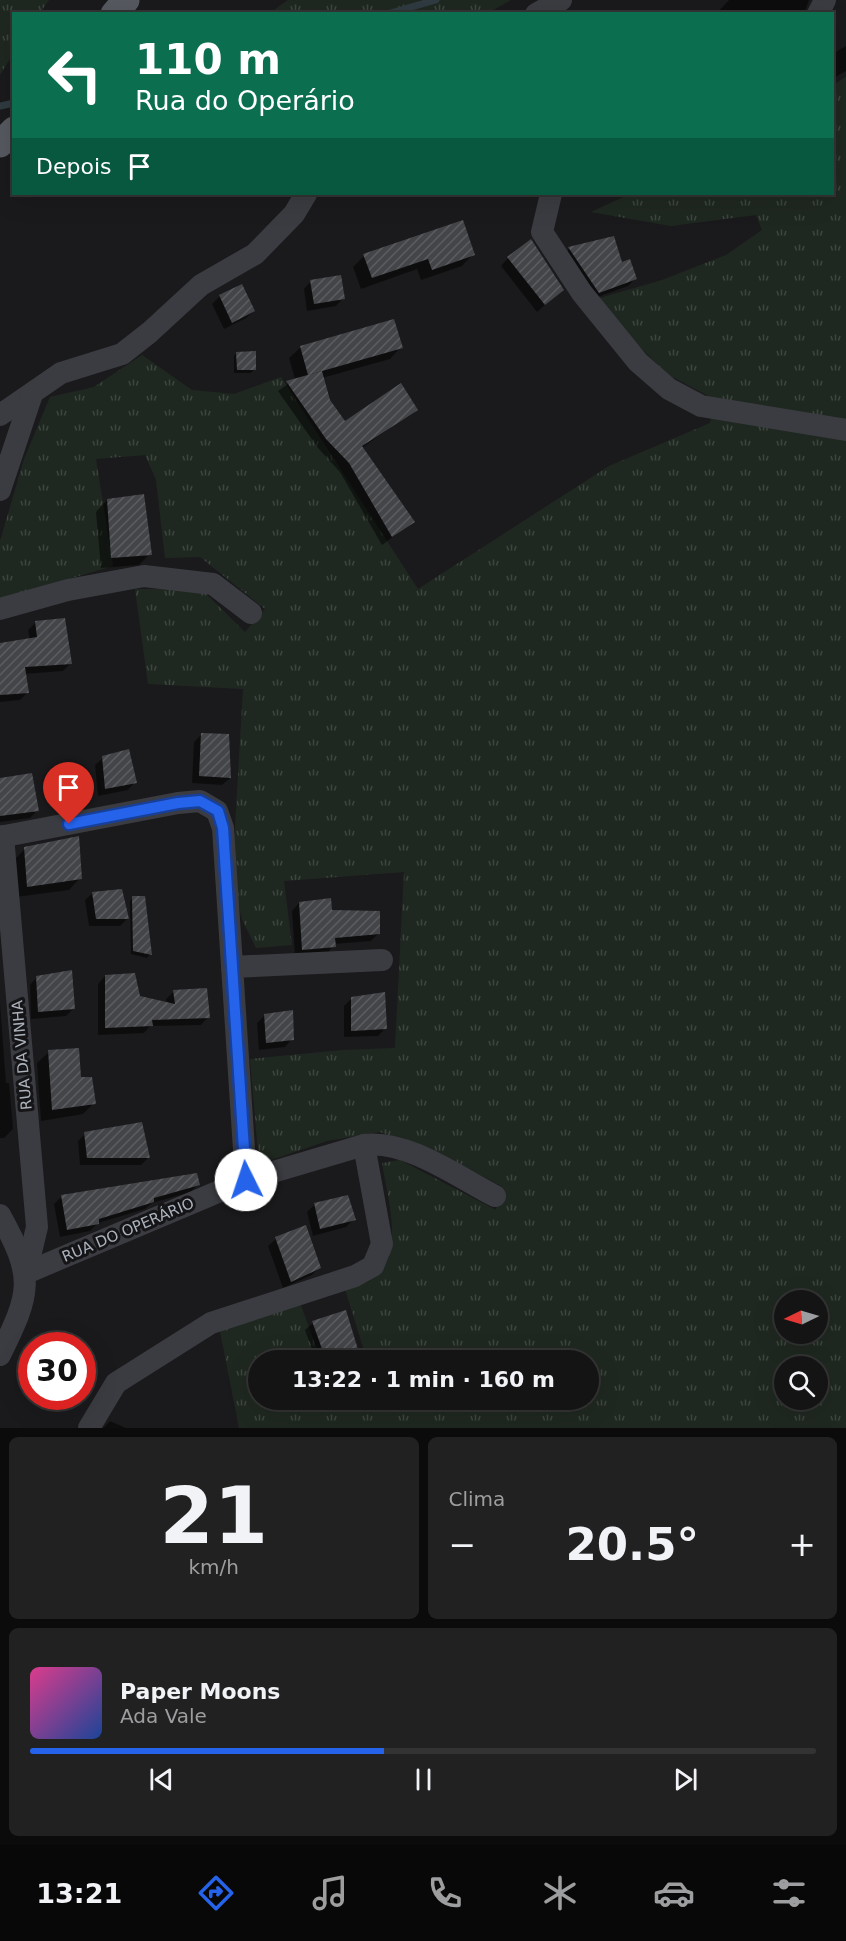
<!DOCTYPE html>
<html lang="pt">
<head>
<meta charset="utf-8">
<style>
	body { margin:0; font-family:"DejaVu Sans",sans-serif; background:#212122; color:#f1f3f6; height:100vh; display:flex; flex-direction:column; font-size:22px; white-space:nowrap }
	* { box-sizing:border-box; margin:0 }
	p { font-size:20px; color:#9d9ea0 }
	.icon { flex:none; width:33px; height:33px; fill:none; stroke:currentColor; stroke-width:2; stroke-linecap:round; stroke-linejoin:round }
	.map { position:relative; height:1428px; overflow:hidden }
	.drawer { display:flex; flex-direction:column; gap:9px; padding:9px; background:#0b0b0c; flex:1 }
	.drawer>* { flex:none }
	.banner { position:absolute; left:12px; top:12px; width:822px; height:183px; border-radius:0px; box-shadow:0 6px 24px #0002,0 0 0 2px #333334; background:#0b6e4f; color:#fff; overflow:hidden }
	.needle { width:39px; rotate:265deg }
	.controls { position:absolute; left:774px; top:1290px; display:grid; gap:12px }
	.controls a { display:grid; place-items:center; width:54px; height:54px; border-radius:50%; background:#141415; box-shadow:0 6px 24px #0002,0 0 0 2px #333334; font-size:30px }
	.speed { position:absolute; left:18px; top:1332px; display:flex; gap:12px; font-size:30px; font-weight:700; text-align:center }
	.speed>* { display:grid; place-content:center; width:78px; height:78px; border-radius:50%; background:#141415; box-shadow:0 6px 24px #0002,0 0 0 2px #333334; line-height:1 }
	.speed .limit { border:9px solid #d22; background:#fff; color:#111 }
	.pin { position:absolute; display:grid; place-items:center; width:51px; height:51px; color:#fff; margin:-62px -26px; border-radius:50% 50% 50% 0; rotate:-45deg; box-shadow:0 0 6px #0007 }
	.pin .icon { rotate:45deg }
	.me { position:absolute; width:66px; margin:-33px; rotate:356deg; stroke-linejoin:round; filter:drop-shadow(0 0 4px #0008) }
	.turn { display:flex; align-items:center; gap:21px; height:126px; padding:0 24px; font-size:27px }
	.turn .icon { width:78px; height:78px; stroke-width:2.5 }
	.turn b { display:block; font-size:42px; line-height:51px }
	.then { display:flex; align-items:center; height:57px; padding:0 24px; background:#0003; gap:12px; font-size:22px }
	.big { font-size:45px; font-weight:800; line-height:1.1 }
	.drawer .widget { flex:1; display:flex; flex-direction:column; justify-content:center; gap:9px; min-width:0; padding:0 21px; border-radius:9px; background:#212122 }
	.drawer .dial { align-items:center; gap:0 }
	.dial b { font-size:78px; line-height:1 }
	.song { display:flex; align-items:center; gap:18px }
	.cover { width:72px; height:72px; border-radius:9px; background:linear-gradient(135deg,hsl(330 70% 55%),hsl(220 70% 35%)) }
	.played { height:6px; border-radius:3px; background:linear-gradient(90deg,#2563eb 45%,#333334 45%) }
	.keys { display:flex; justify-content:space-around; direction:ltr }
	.heat { display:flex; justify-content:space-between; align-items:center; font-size:33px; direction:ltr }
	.drawer .tiles { flex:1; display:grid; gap:9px; grid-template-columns:1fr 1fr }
	.widget:last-child { grid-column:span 2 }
	.trip { position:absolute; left:248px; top:1350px; width:351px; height:60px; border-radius:30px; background:#141415; box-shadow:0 6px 24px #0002,0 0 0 2px #333334; font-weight:800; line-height:60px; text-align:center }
	.menu { display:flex; height:96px; justify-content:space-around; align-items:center; background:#080808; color:#9d9ea0 }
	.menu .icon { width:42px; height:42px }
	.menu .selected { color:#2563eb }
	.menu b { font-size:27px; color:#f1f3f6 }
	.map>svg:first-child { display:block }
	.grass { fill:url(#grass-tufts); fill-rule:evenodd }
	.shadow { fill:#0007 }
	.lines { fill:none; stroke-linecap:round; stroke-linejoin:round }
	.stream { stroke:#2f3a41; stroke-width:7 }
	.building { fill:url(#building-hatch) }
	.minor { stroke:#3b3c41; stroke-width:22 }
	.major { stroke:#575961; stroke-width:27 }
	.route-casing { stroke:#184099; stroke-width:15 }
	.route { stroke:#2563eb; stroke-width:10 }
	.labels { text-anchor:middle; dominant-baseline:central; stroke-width:6; stroke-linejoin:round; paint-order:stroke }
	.street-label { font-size:15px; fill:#acb2bc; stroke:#151517 }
</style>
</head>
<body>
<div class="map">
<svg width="846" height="1428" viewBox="0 0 846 1428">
	<defs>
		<pattern id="grass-tufts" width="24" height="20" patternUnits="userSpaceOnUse" patternTransform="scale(1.5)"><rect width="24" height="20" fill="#1f2820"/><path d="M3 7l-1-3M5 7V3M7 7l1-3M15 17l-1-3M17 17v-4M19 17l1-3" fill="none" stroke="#3d453e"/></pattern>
		<pattern id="building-hatch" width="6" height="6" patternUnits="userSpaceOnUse" patternTransform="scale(1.5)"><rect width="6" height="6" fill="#444549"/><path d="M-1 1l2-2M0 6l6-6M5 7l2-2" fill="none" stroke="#5c5d61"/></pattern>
	</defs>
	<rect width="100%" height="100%" fill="#1a1a1c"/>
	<g class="grass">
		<polygon points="0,0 49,0 40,13 14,14 13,54 0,75"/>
		<polygon points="288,0 511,0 488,13 270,13"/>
		<path d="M846 77V1428H239L220 1331 300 1303 321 1360H258V1400H588V1360H367L345 1289C353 1286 364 1285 371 1280 407 1259 387 1195 382 1163L400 1160 496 1210 501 1186 454 1161 380 1132 327 1141 259 1164 250 1059 343 1050 395 1048 404 872 284 881 292 945 256 948 241 917 233 863 243 689 148 684 135 589H201L245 632 265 609 200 557 165 558 156 480 145 455 96 459 113 566 0 599V541L24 459 50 397 94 387 142 355 192 390 234 394 281 377 418 589 609 466 710 423 714 399 667 374 593 300 662 280 726 255 762 230 756 215 671 226 591 212 630 194H832L833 85ZM784 1300H818V1334H784ZM784 1366H818V1400H784Z"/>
	</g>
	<g class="shadow">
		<polygon points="729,0 809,0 804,14 716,14"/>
		<polygon points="846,46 846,71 832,79 832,54"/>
		<polygon points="613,238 621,264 635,279 628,286 592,299 562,256 569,249"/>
		<polygon points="473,254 462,266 421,280 417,269 361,289 353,267 364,256"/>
		<polygon points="508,258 562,290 537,312 501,266"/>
		<polygon points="311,281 343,298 336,306 307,311 304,289"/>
		<polygon points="220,296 254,311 246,318 224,329 212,304"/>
		<polygon points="301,347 401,347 390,359 322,378 329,401 344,423 416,409 362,448 413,522 382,545 340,472 318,448 278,391 295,379 289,358"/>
		<polygon points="237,353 254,369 251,373 234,373 234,356"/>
		<polygon points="107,500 150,554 139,565 101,568 96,512"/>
		<polygon points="36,622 70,664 63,671 24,674 27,693 20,700 0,702 0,644 30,640 28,630"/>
		<polygon points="202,734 230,778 222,785 192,783 194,742"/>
		<polygon points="103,758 135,782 128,790 98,796 95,765"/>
		<polygon points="0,780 38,810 30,818 0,822"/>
		<polygon points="25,849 80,878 69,890 16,897 14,860"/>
		<polygon points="93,893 127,919 120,926 89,926 85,900"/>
		<polygon points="133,898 150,954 147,958 131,954 130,901"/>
		<polygon points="299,903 331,912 379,933 371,941 334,944 327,954 295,957 292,911"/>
		<polygon points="105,976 138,997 167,1003 166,999 174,991 208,1017 201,1025 150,1026 144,1033 98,1035 98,984"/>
		<polygon points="37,977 74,1008 66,1016 31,1019 30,985"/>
		<polygon points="352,998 386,1028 378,1036 344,1037 344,1006"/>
		<polygon points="0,1003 6,1083 9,1083 13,1129 4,1138 0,1138"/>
		<polygon points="264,1016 292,1039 285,1047 259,1050 257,1023"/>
		<polygon points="49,1052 94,1103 83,1114 41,1121 37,1063"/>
		<polygon points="85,1134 149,1157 141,1165 80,1165 78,1141"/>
		<polygon points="198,1184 191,1192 152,1203 145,1209 98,1223 90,1231 60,1237 54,1204 61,1197"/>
		<polygon points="315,1204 354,1219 346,1227 313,1236 307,1212"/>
		<polygon points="305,1227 319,1267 312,1275 283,1288 268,1246 276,1239"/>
		<polygon points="313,1323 359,1356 354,1360 316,1360 305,1330"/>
		<polygon points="110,1421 126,1428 103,1428"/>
	</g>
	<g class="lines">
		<g class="stream">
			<polyline points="387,14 436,0"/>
			<polyline points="0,106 14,103"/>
		</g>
	</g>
	<g class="building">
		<polygon points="463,220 475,255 432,270 428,259 372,278 363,254"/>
		<polygon points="614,236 622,262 630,259 637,279 599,293 568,247"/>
		<polygon points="531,239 564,290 545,305 507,257"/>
		<polygon points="341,275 345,299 314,304 310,280"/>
		<polygon points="242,284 255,311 232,323 219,295"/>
		<polygon points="394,319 403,348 308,375 300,346"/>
		<polygon points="256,351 256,370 237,370 236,352"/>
		<polygon points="322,371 330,400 345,421 401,383 418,410 362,446 415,522 392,537 349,463 326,439 286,381"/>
		<polygon points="144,494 152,555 111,558 107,499"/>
		<polygon points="65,618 72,664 25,667 29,693 0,695 0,643 37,637 35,621"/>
		<polygon points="201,733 229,734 231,778 199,776"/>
		<polygon points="129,749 137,783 105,789 102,756"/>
		<polygon points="32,773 39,811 0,816 0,778"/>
		<polygon points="79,836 82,879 27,887 24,847"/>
		<polygon points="122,889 129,919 96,919 92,892"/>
		<polygon points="132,896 145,896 152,955 133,951"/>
		<polygon points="331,898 332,910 380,911 380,934 335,938 336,947 302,950 299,902"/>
		<polygon points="72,970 75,1009 38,1012 36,976"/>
		<polygon points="135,973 140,996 175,1004 173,990 207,988 210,1018 152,1020 153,1026 105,1028 105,975"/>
		<polygon points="385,992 387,1029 351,1031 351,997"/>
		<polygon points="293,1010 294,1040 266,1043 264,1014"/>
		<polygon points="79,1048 81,1077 92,1077 96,1104 52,1110 48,1050"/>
		<polygon points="142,1122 150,1158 87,1158 84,1132"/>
		<polygon points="197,1173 200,1185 154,1198 154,1202 99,1219 99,1224 67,1230 61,1195"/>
		<polygon points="348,1195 356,1220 320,1229 314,1203"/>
		<polygon points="306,1225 321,1268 291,1282 275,1237"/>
		<polygon points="346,1310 360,1356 347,1360 326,1360 312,1321"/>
	</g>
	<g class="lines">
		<g class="minor">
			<polyline points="536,14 561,0"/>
			<polyline points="818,14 825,0"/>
			<polyline points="551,194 542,232 582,293 638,362 669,389 701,406 846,430"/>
			<polyline points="0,415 61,373 122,354 150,332 201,285 255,254 294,214 306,194"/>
			<polyline points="0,490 32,394"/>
			<polyline points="0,609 68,590 144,576 213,584 251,613"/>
			<polyline points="3,836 37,1227 26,1273"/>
			<polyline points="0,837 178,803 200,801 217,811 223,828 246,1180"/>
			<polyline points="232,967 382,960"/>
			<path d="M0 1215C35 1278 31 1292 0 1355"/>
			<path d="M26 1273 246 1180 364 1145C406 1139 458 1177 495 1196"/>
			<polyline points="89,1428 116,1383 211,1323 355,1276 373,1266 382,1244 364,1145"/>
		</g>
		<g class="major">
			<polyline points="114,14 126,0"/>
			<polyline points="0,144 14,130"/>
		</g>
	</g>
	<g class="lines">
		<defs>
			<polyline id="route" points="69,824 178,803 200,801 218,811 223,828 246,1180"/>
		</defs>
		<use href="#route" class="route-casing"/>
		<use href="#route" class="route"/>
	</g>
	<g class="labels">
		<g class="street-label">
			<text transform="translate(22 1055) rotate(-95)">RUA DA VINHA</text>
			<text transform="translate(128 1230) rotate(-23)">RUA DO OPERÁRIO</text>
		</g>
	</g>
</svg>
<div class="controls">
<a><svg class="needle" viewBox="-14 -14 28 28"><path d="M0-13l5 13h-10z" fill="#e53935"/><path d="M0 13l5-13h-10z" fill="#9d9ea0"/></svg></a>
<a><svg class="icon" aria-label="search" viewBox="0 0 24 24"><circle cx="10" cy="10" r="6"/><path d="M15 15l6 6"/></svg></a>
</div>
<div class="speed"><div class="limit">30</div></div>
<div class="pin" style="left:69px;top:824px;background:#d93025"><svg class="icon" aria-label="arrive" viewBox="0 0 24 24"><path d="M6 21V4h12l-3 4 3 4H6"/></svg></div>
<svg class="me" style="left:246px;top:1180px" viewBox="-20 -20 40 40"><circle r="19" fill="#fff"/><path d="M0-13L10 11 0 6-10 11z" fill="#2563eb"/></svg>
<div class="trip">13:22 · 1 min · 160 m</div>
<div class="banner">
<div class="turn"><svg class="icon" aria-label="left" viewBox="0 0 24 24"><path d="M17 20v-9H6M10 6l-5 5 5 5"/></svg><div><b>110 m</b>Rua do Operário</div></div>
<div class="then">Depois<svg class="icon" aria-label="arrive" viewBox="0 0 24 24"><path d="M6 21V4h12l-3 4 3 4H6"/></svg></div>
</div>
</div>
<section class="drawer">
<div class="tiles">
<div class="widget dial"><b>21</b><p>km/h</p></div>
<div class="widget"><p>Clima</p>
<div class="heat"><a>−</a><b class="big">20.5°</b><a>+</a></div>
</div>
<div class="widget">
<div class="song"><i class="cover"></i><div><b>Paper Moons</b><p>Ada Vale</p></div></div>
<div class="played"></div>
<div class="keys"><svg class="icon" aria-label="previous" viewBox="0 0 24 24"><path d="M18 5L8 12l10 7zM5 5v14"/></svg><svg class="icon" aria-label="pause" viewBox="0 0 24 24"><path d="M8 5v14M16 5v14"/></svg><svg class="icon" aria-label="next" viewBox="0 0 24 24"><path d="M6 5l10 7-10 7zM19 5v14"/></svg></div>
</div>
</div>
</section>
<nav class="menu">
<b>13:21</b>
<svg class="icon selected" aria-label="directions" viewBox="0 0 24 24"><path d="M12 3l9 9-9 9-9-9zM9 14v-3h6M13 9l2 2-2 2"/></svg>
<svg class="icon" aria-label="music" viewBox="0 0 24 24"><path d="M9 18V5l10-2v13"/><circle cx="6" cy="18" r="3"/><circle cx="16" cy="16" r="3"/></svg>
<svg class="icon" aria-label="phone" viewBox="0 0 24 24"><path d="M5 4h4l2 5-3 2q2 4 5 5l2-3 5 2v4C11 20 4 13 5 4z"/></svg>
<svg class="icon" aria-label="climate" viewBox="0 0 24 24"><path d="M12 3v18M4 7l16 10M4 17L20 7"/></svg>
<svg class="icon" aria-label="car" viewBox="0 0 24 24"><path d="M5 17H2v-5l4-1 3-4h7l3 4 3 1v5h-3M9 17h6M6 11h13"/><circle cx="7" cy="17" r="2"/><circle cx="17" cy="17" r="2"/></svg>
<svg class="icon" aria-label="filters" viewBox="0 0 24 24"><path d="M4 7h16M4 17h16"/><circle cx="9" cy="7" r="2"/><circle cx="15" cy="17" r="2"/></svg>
</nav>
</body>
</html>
